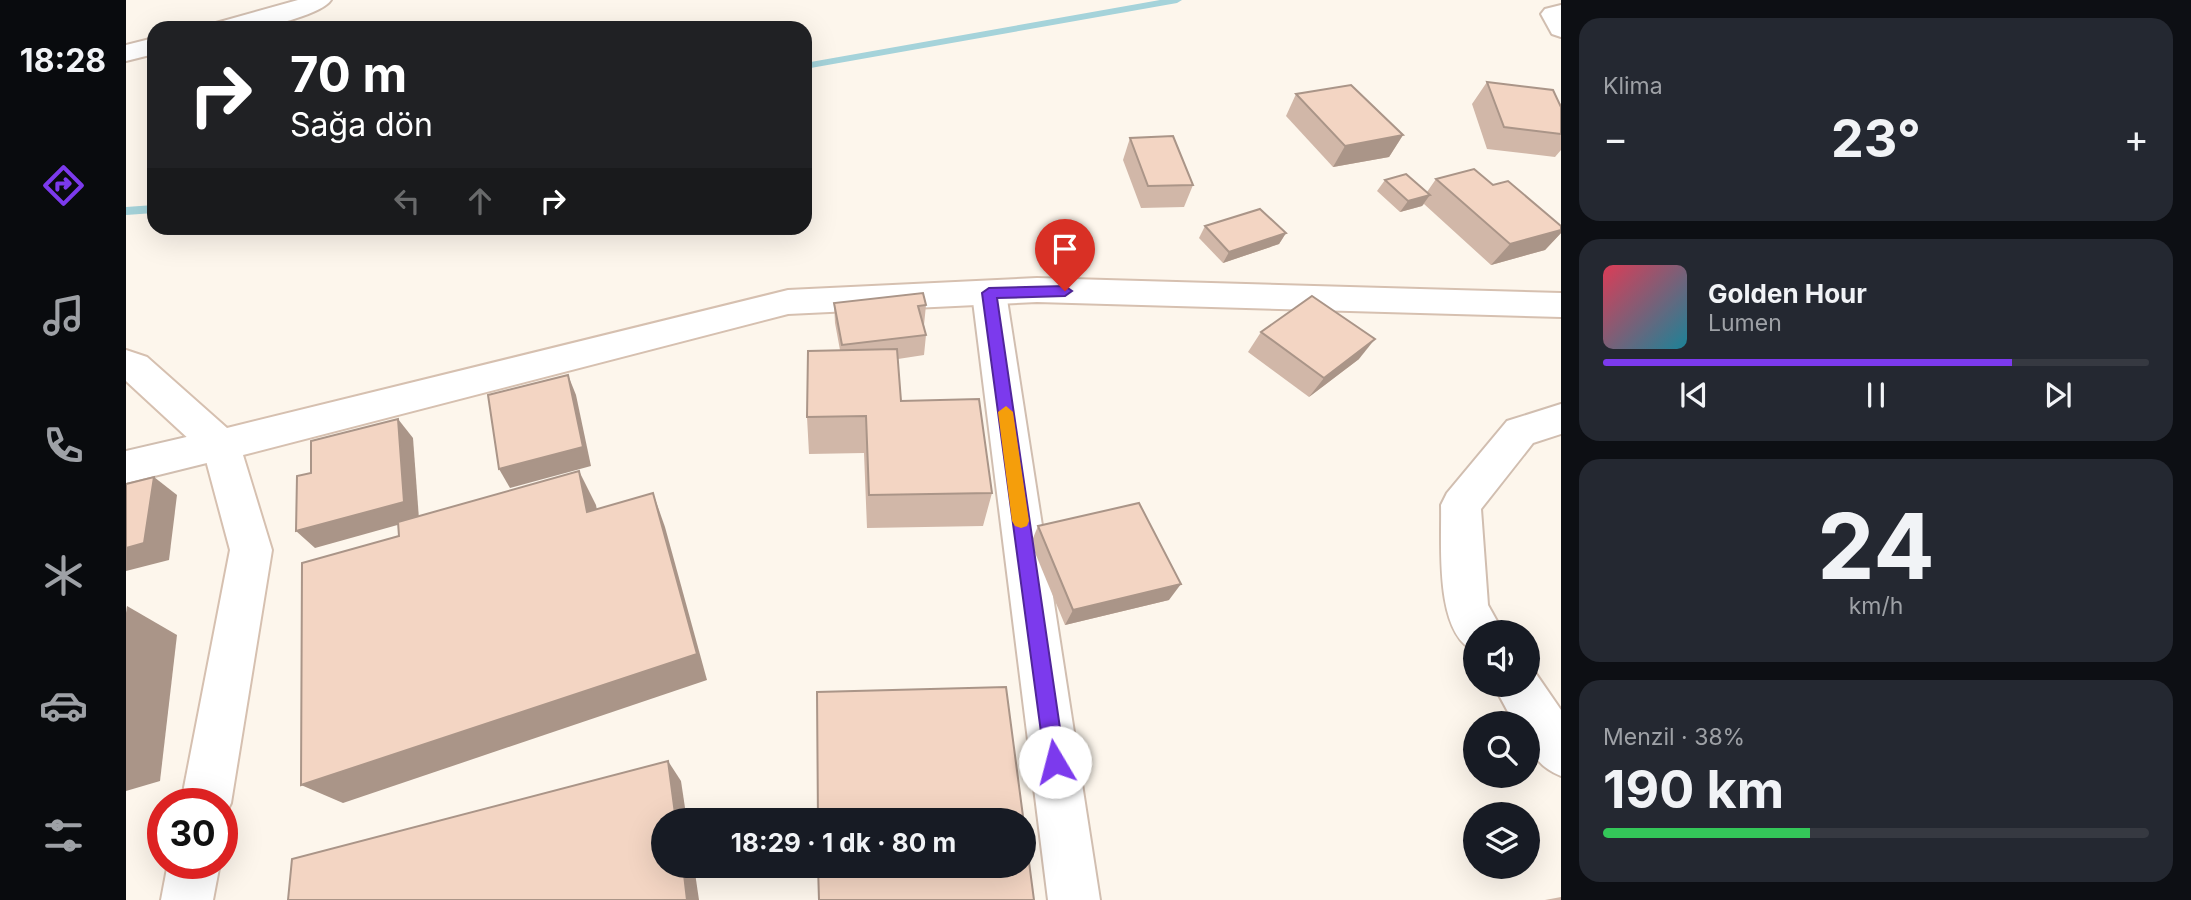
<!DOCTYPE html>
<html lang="tr">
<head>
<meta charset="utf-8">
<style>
	body { margin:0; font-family:Inter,sans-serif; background:#242831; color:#f1f3f6; height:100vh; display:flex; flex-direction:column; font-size:26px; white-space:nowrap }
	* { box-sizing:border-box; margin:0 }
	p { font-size:23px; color:#9ea1a6 }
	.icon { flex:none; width:38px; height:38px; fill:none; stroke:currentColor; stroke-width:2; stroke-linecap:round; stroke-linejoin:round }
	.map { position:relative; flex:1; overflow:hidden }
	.details { display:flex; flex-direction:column; gap:18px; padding:18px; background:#0d0f14; width:630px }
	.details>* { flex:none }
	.guide { position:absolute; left:21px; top:21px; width:665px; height:214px; border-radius:21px; box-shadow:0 7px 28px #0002; background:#202124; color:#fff; overflow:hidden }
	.tools { position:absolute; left:1337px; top:620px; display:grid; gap:14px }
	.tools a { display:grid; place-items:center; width:77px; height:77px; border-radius:50%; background:#171b24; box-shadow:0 7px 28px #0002; font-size:35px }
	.speed { position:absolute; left:21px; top:788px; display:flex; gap:14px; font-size:35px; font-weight:700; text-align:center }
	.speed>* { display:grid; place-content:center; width:91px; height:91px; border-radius:50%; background:#171b24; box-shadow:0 7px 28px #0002; line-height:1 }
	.speed .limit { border:10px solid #d22; background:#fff; color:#111 }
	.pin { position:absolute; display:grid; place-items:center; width:60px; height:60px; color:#fff; margin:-72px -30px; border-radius:50% 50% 50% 0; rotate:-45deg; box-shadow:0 0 7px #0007 }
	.pin .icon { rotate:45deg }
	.me { position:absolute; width:77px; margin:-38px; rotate:352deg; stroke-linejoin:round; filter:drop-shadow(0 0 5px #0008) }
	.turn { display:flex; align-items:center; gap:24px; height:147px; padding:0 28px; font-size:32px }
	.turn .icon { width:91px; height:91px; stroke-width:2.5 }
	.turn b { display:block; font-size:49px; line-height:60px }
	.lanes { display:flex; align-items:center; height:66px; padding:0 28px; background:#0003; justify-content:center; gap:35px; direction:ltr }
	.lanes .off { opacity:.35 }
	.big { font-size:52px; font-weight:700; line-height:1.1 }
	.details .card { flex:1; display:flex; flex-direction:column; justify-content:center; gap:10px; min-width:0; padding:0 24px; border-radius:21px; background:#242831 }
	.details .dial { align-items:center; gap:0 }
	.dial b { font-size:91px; line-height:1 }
	.song { display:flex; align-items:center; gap:21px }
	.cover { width:84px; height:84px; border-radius:10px; background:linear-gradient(135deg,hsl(350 70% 55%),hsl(190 70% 35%)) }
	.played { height:7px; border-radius:4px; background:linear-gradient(90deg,#7c3aed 75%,#363941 75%) }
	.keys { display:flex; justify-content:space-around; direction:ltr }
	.heat { display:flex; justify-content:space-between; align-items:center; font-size:38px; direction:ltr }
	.charge { height:10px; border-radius:5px; background:linear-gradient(90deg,#34c759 38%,#363941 0) }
	.trip { position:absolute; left:525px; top:808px; width:385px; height:70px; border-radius:35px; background:#171b24; box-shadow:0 7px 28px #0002; font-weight:700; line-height:70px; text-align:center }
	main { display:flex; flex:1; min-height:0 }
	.menu { display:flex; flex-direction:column; width:126px; justify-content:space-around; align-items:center; background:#090b0e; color:#9ea1a6 }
	.menu .icon { width:49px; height:49px }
	.menu .on { color:#7c3aed }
	.menu b { font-size:32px; color:#f1f3f6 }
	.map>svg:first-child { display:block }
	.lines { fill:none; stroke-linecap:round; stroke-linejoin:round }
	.stream { fill:#a5d3da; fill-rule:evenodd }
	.street-casing { stroke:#d1beb0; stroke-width:4 }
	.secondary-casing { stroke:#d6c0b0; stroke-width:4 }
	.street { fill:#fff; fill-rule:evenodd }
	.secondary { fill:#fff; fill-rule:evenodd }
	.wall { fill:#d1b7a8 }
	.shaded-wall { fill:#aa9588 }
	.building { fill:#f3d5c3; stroke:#aa9588; stroke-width:2 }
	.route { fill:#7c3aed; stroke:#51269a; stroke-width:2 }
	.slow { fill:#f59e0b }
</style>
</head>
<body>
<main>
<nav class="menu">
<b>18:28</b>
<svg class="icon on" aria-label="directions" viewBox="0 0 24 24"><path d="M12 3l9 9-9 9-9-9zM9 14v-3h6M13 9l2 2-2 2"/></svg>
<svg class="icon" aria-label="music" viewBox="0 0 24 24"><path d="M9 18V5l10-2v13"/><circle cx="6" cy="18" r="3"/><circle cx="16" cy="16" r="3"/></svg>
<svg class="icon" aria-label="phone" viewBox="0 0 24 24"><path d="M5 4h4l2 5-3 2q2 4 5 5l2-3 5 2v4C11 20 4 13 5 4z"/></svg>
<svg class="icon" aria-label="climate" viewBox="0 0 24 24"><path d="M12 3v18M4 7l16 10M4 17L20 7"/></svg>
<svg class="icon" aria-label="car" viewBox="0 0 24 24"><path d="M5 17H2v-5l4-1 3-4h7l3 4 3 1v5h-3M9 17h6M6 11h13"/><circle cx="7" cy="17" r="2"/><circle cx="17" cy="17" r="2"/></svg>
<svg class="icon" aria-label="filters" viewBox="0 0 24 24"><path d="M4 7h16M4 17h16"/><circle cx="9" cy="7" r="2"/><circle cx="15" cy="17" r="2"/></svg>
</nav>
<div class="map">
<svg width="1435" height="900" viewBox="0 0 1435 900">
	<rect width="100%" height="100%" fill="#fdf6ec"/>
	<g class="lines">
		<g class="stream">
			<polygon points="1034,0 1056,0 1051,3 679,69 679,63"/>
			<polygon points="28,205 28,213 0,215 0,207"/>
		</g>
		<defs>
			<g id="street">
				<path d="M172 0H205C196 14 143 27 126 28 113 29 99 28 86 28L90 23Z"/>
				<polygon points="1435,5 1435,37 1426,34 1415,14 1419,9"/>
				<polygon points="28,38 28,54 0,61 0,45"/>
				<polygon points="863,281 875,284 880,293 974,900 922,900 846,293 851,284"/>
				<path d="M1435 404V434L1407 443 1355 509 1362 605 1377 632H1349V651C1308 634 1316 543 1315 505L1321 493 1381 421Z"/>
				<polygon points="95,429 109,434 114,445 109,456 0,483 0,451"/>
				<path d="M1402 666 1406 668 1435 710V776C1409 765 1402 750 1402 723H1388L1367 684H1402Z"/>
			</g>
			<g id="secondary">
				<polygon points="911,278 1435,293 1435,317 911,302 662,314 117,455 146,550 105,803 96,821 96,803 55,803 104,550 78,453 0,381 0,350 21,357 101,428 662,290"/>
				<polygon points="42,863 94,863 87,900 35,900"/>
			</g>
		</defs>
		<use href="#street" class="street-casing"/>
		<use href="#secondary" class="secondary-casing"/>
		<use href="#street" class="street"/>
		<use href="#secondary" class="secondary"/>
	</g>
	<g class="wall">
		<polygon points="1361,82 1434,104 1435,103 1435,150 1429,157 1361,149 1346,104"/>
		<polygon points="1170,94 1277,135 1263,157 1207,167 1160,116"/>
		<polygon points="1004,138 1067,185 1058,207 1015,208 997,160"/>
		<polygon points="1310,179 1367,185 1435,226 1435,233 1419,250 1365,265 1298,204 1296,206 1274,212 1251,191 1259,180 1301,192"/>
		<polygon points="1079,226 1160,233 1153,244 1097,263 1073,238"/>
		<polygon points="708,303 800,305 798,325 800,335 798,355 772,359 775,401 866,493 857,526 741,528 738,453 683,454 681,417 714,350 709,323"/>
		<polygon points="1135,332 1233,359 1183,397 1122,352"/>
		<polygon points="912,526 1043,600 939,625 905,543"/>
		<polygon points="1435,897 1435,900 1419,900"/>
	</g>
	<g class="shaded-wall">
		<polygon points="1277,135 1263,157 1207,167 1219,146"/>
		<polygon points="1304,195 1296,206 1274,212 1282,201"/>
		<polygon points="1435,230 1435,233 1419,250 1365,265 1384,244"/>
		<polygon points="1160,233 1153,244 1097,263 1103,252"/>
		<polygon points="1249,339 1233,359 1183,397 1198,378"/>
		<polygon points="442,375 450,395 465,466 384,488 373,469"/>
		<polygon points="272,419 287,438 293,519 189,548 170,531"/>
		<polygon points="453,471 470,505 478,545 461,512"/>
		<polygon points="28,477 51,495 43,560 0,571 0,548"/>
		<polygon points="527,493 539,527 581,680 217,803 175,785"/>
		<polygon points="1055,584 1043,600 939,625 947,610"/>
		<polygon points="1,606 51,635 34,781 0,791 0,613"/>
		<polygon points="542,761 555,781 561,821 550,821"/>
		<polygon points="557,866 568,866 573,900 561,900"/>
	</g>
	<g class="building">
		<polygon points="1361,82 1427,90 1435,107 1435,134 1378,127"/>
		<polygon points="1225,85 1277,135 1219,146 1170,94"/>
		<polygon points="1047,136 1067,185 1022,186 1004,138"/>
		<polygon points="1348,169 1367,185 1382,181 1435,226 1435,230 1384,244 1310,179"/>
		<polygon points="1280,174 1304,195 1282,201 1259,180"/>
		<polygon points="1134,209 1160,233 1103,252 1079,226"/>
		<polygon points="797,293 800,305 792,306 800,335 716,345 708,303"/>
		<polygon points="1186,296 1249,339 1198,378 1135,332"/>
		<polygon points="771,349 775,401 853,399 866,493 743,495 740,416 681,417 682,351"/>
		<polygon points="442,375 457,447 373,469 362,395"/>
		<polygon points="272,419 278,502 170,531 171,476 185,473 185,441"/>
		<polygon points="453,471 461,512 527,493 571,654 175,785 176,563 273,536 272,522"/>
		<polygon points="28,477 18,543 0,548 0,484"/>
		<polygon points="1013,503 1055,584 947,610 912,526"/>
		<polygon points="880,687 908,900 693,900 692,866 898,866 898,821 692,821 691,692"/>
		<polygon points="542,761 550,821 537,821 537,866 557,866 561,900 162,900 166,859"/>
	</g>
	<polygon class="route" points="939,286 946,291 939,296 871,298 939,762 936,769 929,772 922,769 919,762 856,293 863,288"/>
	<polygon class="slow" points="880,406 887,412 903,521 901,526 895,528 889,526 886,521 872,412"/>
</svg>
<div class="tools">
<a><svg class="icon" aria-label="sound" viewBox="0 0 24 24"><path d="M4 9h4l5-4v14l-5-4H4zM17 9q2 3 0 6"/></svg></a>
<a><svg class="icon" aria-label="search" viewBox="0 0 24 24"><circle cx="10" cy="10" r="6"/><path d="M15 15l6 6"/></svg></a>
<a><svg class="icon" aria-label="layers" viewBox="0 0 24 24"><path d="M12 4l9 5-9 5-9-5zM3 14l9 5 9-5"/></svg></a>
</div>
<div class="speed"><div class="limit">30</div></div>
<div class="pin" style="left:939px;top:291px;background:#d93025"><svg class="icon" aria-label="arrive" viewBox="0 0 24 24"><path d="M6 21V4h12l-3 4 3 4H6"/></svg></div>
<svg class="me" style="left:929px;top:762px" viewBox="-20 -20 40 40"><circle r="19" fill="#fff"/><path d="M0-13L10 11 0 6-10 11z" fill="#7c3aed"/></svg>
<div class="trip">18:29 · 1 dk · 80 m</div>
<div class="guide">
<div class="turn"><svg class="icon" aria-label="right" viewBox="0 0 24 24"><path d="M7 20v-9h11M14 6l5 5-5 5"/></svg><div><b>70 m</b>Sağa dön</div></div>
<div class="lanes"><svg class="icon off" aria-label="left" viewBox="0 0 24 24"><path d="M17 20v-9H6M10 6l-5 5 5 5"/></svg><svg class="icon off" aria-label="ahead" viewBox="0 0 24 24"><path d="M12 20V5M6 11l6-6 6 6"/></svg><svg class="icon" aria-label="right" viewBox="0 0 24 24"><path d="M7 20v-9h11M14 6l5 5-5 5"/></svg></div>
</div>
</div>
<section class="details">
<div class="card"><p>Klima</p>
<div class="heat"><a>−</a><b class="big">23°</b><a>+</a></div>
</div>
<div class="card">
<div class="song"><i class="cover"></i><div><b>Golden Hour</b><p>Lumen</p></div></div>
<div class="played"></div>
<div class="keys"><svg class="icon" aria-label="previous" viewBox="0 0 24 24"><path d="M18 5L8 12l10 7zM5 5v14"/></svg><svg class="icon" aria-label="pause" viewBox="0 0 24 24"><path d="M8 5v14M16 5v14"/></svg><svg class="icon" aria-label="next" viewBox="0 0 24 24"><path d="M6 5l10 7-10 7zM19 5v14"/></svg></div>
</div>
<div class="card dial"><b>24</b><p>km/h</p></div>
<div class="card"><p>Menzil · 38%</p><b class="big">190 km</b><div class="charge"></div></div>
</section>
</main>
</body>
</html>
